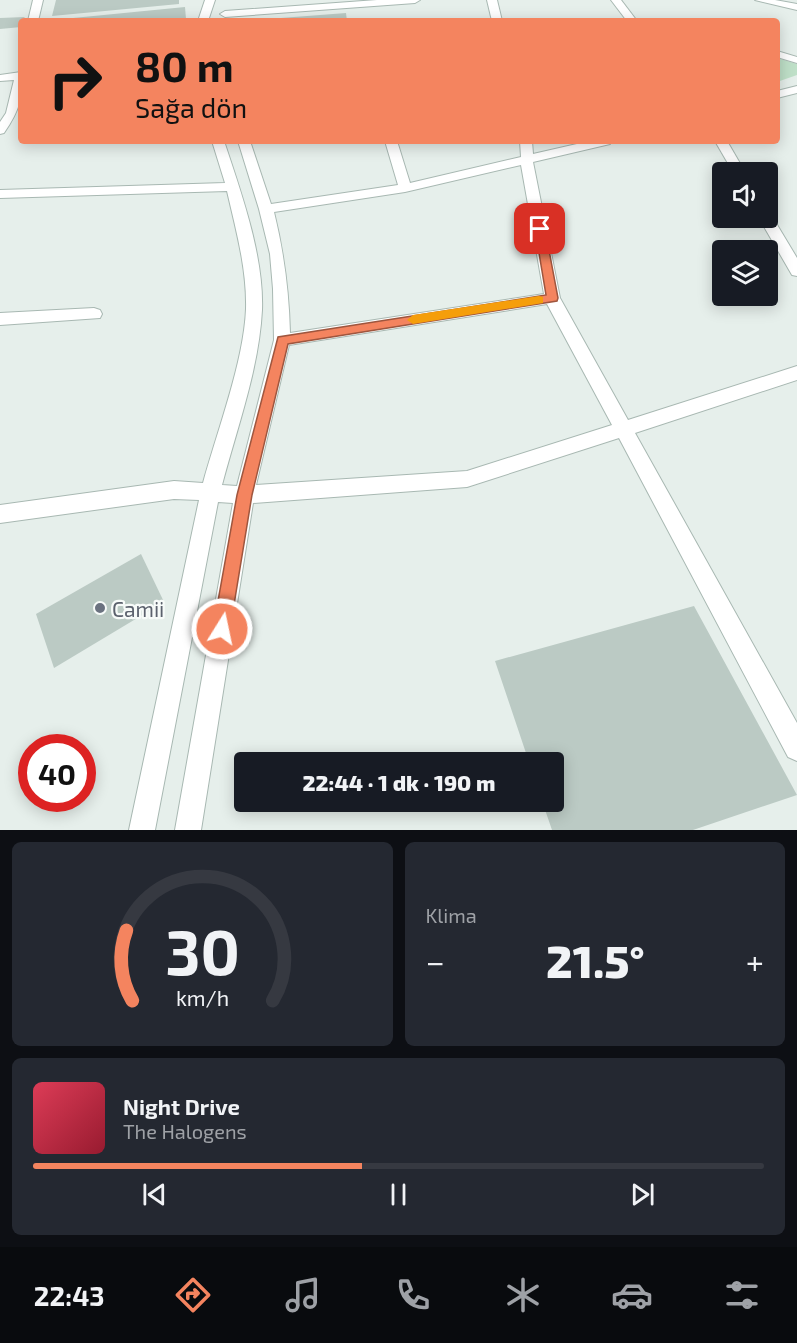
<!DOCTYPE html>
<html lang="tr">
<head>
<meta charset="utf-8">
<style>
	body { margin:0; font-family:"Exo 2",sans-serif; background:#242831; color:#f1f3f6; height:100vh; display:flex; flex-direction:column; font-size:22px; white-space:nowrap }
	* { box-sizing:border-box; margin:0 }
	p { font-size:20px; color:#9ea1a6 }
	.icon { flex:none; width:33px; height:33px; fill:none; stroke:currentColor; stroke-width:2; stroke-linecap:round; stroke-linejoin:round }
	.map { position:relative; height:830px; overflow:hidden }
	.drawer { display:flex; flex-direction:column; gap:12px; padding:12px; background:#0d0f14; flex:1 }
	.drawer>* { flex:none }
	.hud { position:absolute; left:18px; top:18px; width:762px; height:126px; border-radius:6px; box-shadow:0 3px 15px #0003; background:#f4845f; color:#111; overflow:hidden }
	.controls { position:absolute; left:712px; top:162px; display:grid; gap:12px }
	.controls a { display:grid; place-items:center; width:66px; height:66px; border-radius:6px; background:#171b24; box-shadow:0 3px 15px #0003; font-size:30px }
	.speed { position:absolute; left:18px; top:734px; display:flex; gap:12px; font-size:30px; font-weight:700; text-align:center }
	.speed>* { display:grid; place-content:center; width:78px; height:78px; border-radius:50%; background:#171b24; box-shadow:0 3px 15px #0003; line-height:1 }
	.speed .limit { border:9px solid #d22; background:#fff; color:#111 }
	.pin { position:absolute; display:grid; place-items:center; width:51px; height:51px; color:#fff; margin:-26px; border-radius:12px; box-shadow:0 3px 9px #0006 }
	.me { position:absolute; width:66px; margin:-33px; rotate:10deg; stroke-linejoin:round; filter:drop-shadow(0 0 4px #0008) }
	.turn { display:flex; align-items:center; gap:21px; height:126px; padding:0 18px; font-size:27px }
	.turn .icon { width:78px; height:78px; stroke-width:2.5 }
	.turn b { display:block; font-size:42px; line-height:51px }
	.big { font-size:45px; font-weight:800; line-height:1.1 }
	.drawer .card { flex:1; display:flex; flex-direction:column; justify-content:center; gap:9px; min-width:0; padding:0 21px; border-radius:9px; background:#242831 }
	.drawer .dial { align-items:center; gap:0 }
	.dial svg { height:156px; overflow:visible; fill:none; stroke:#363941; stroke-width:7; stroke-linecap:round; text-anchor:middle }
	.dial text { fill:#f1f3f6; stroke:none }
	.song { display:flex; align-items:center; gap:18px }
	.cover { width:72px; height:72px; border-radius:9px; background:linear-gradient(135deg,hsl(350 70% 55%),hsl(350 70% 35%)) }
	.played { height:6px; border-radius:3px; background:linear-gradient(90deg,#f4845f 45%,#363941 45%) }
	.keys { display:flex; justify-content:space-around; direction:ltr }
	.heat { display:flex; justify-content:space-between; align-items:center; font-size:33px; direction:ltr }
	.drawer .tiles { flex:1; display:grid; gap:12px; grid-template-columns:1fr 1fr }
	.card:last-child { grid-column:span 2 }
	.trip { position:absolute; left:234px; top:752px; width:330px; height:60px; border-radius:6px; background:#171b24; box-shadow:0 3px 15px #0003; font-weight:800; line-height:60px; text-align:center }
	.dock { display:flex; height:96px; justify-content:space-around; align-items:center; background:#090b0e; color:#9ea1a6 }
	.dock .icon { width:42px; height:42px }
	.dock .on { color:#f4845f }
	.dock b { font-size:27px; color:#f1f3f6 }
	.map>svg:first-child { display:block }
	.green { fill:#bfe0c8 }
	.building { fill:#bbcac4 }
	.lines { fill:none; stroke-linecap:round; stroke-linejoin:round }
	.minor-casing { stroke:#a8b8b2; stroke-width:2 }
	.minor { fill:#fff; fill-rule:evenodd }
	.route { fill:#f4845f; stroke:#9f563e; stroke-width:1.5 }
	.slow { fill:#f59e0b }
	.worship-dot { fill:#6b7280; stroke:#f7fbf9; stroke-width:2 }
	.labels { text-anchor:middle; dominant-baseline:central; stroke-width:4.5; stroke-linejoin:round; paint-order:stroke }
	.near-worship-label { font-size:21px; fill:#5b616d; stroke:#f7fbf9; text-anchor:start }
</style>
</head>
<body>
<div class="map">
<svg width="797" height="830" viewBox="0 0 797 830">
	<rect width="100%" height="100%" fill="#e6efeb"/>
	<polygon class="green" points="777,58 797,64 797,75 777,82"/>
	<g class="building">
		<polygon points="56,0 179,0 179,4 52,16"/>
		<polygon points="185,7 186,19 173,21 62,21 63,19"/>
		<polygon points="346,13 347,21 282,21 281,18"/>
		<polygon points="25,17 21,21 21,27 0,29 0,18"/>
		<polygon points="141,554 164,602 54,668 36,614"/>
		<polygon points="694,606 797,795 693,830 552,830 542,801 554,801 554,762 529,762 495,661"/>
	</g>
	<g class="lines">
		<defs>
			<g id="minor">
				<polygon points="33,0 43,0 38,21 28,21"/>
				<polygon points="205,0 215,0 208,21 198,21"/>
				<polygon points="377,0 420,0 415,3 225,17 220,14 225,11"/>
				<polygon points="487,0 497,0 502,21 492,21"/>
				<polygon points="611,0 621,0 637,21 627,21"/>
				<polygon points="755,0 775,0 797,4 797,10"/>
				<polygon points="777,51 797,57 797,63 777,57"/>
				<path d="M21 72C21 101 21 108 4 133L0 134V122L6 113 14 80 0 81V75Z"/>
				<polygon points="797,86 797,93 777,98 777,91"/>
				<path d="M212 141H224C241 192 264 256 262 310 259 369 237 428 222 485L237 486 274 340 273 289 270 254 259 209 238 141H250L271 204 398 185 385 141H397L410 183 521 157 520 141H532L533 154 590 141H612L610 144 533 162 560 298 628 420 797 366V380L635 433 797 723V761L788 757 619 438 467 487 253 503 201 830H175L233 503 218 502 155 830H129L199 500 174 499 0 523V505L174 481 203 483C217 432 244 361 246 309 247 269 236 230 227 191L0 198V190L225 183ZM521 165 544 294 290 333C289 291 284 253 274 212L405 192ZM547 304 612 425 467 471 256 485 289 345Z"/>
				<polygon points="715,141 727,141 745,172 733,172"/>
				<polygon points="768,214 773,218 797,258 797,276 792,275 759,218 768,218"/>
				<polygon points="94,308 100,310 102,314 100,318 0,325 0,313"/>
			</g>
		</defs>
		<use href="#minor" class="minor-casing"/>
		<use href="#minor" class="minor"/>
	</g>
	<polygon class="route" points="540,226 545,229 558,298 557,301 288,344 252,495 230,629 228,635 222,638 216,635 213,629 237,495 278,337 546,295 535,229"/>
	<polygon class="slow" points="539,296 543,297 543,303 413,324 407,320 413,315"/>
	<circle class="worship-dot" cx="100" cy="608" r="6"/>
	<g class="labels">
		<g class="near-worship-label">
			<text x="112" y="608">Camii</text>
		</g>
	</g>
</svg>
<div class="controls">
<a><svg class="icon" aria-label="sound" viewBox="0 0 24 24"><path d="M4 9h4l5-4v14l-5-4H4zM17 9q2 3 0 6"/></svg></a>
<a><svg class="icon" aria-label="layers" viewBox="0 0 24 24"><path d="M12 4l9 5-9 5-9-5zM3 14l9 5 9-5"/></svg></a>
</div>
<div class="speed"><div class="limit">40</div></div>
<div class="pin" style="left:540px;top:229px;background:#d93025"><svg class="icon" aria-label="arrive" viewBox="0 0 24 24"><path d="M6 21V4h12l-3 4 3 4H6"/></svg></div>
<svg class="me" style="left:222px;top:629px" viewBox="-20 -20 40 40"><circle r="17" fill="#f4845f" stroke="#fff" stroke-width="3"/><path d="M0-11L8 9 0 5-8 9z" fill="#fff"/></svg>
<div class="trip">22:44 · 1 dk · 190 m</div>
<div class="hud">
<div class="turn"><svg class="icon" aria-label="right" viewBox="0 0 24 24"><path d="M7 20v-9h11M14 6l5 5-5 5"/></svg><div><b>80 m</b>Sağa dön</div></div>
</div>
</div>
<section class="drawer">
<div class="tiles">
<div class="card dial"><svg viewBox="0 0 100 80">
<path d="M14 69A42 42 0 1 1 86 69"/>
<path d="M14 69A42 42 0 0 1 11 33" stroke="#f4845f"/>
<text x="50" y="56" font-size="32" font-weight="700">30</text>
<text x="50" y="72" font-size="11">km/h</text>
</svg></div>
<div class="card"><p>Klima</p>
<div class="heat"><a>−</a><b class="big">21.5°</b><a>+</a></div>
</div>
<div class="card">
<div class="song"><i class="cover"></i><div><b>Night Drive</b><p>The Halogens</p></div></div>
<div class="played"></div>
<div class="keys"><svg class="icon" aria-label="previous" viewBox="0 0 24 24"><path d="M18 5L8 12l10 7zM5 5v14"/></svg><svg class="icon" aria-label="pause" viewBox="0 0 24 24"><path d="M8 5v14M16 5v14"/></svg><svg class="icon" aria-label="next" viewBox="0 0 24 24"><path d="M6 5l10 7-10 7zM19 5v14"/></svg></div>
</div>
</div>
</section>
<nav class="dock">
<b>22:43</b>
<svg class="icon on" aria-label="directions" viewBox="0 0 24 24"><path d="M12 3l9 9-9 9-9-9zM9 14v-3h6M13 9l2 2-2 2"/></svg>
<svg class="icon" aria-label="music" viewBox="0 0 24 24"><path d="M9 18V5l10-2v13"/><circle cx="6" cy="18" r="3"/><circle cx="16" cy="16" r="3"/></svg>
<svg class="icon" aria-label="phone" viewBox="0 0 24 24"><path d="M5 4h4l2 5-3 2q2 4 5 5l2-3 5 2v4C11 20 4 13 5 4z"/></svg>
<svg class="icon" aria-label="climate" viewBox="0 0 24 24"><path d="M12 3v18M4 7l16 10M4 17L20 7"/></svg>
<svg class="icon" aria-label="car" viewBox="0 0 24 24"><path d="M5 17H2v-5l4-1 3-4h7l3 4 3 1v5h-3M9 17h6M6 11h13"/><circle cx="7" cy="17" r="2"/><circle cx="17" cy="17" r="2"/></svg>
<svg class="icon" aria-label="filters" viewBox="0 0 24 24"><path d="M4 7h16M4 17h16"/><circle cx="9" cy="7" r="2"/><circle cx="15" cy="17" r="2"/></svg>
</nav>
</body>
</html>
